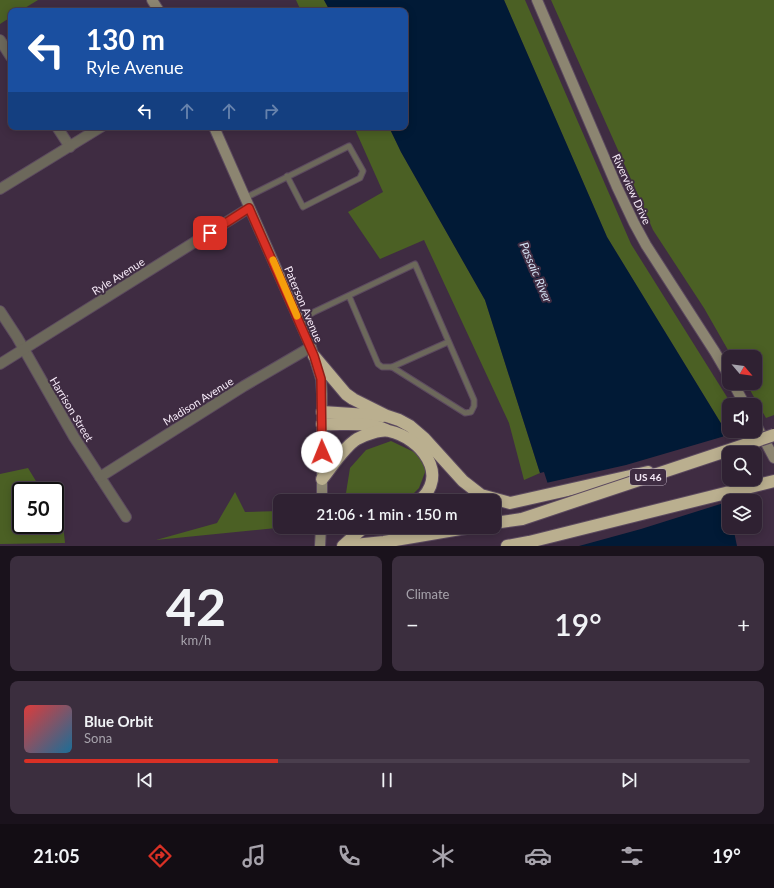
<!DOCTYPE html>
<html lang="en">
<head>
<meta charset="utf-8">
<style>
	body { margin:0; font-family:Lato,sans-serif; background:#3b2e3e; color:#f1f3f6; height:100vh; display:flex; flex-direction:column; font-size:15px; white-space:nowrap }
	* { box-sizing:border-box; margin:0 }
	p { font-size:13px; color:#a7a3ac }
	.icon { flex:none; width:22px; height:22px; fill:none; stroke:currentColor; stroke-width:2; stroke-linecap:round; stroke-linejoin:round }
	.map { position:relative; height:546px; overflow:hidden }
	.drawer { display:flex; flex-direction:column; gap:10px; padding:10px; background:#1a121c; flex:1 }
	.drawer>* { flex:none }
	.top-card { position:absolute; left:8px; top:8px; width:400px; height:122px; border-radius:8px; box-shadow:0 2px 10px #0003,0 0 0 1px #4a3e4d; background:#1a4fa0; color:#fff; overflow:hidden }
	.needle { width:26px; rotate:119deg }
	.controls { position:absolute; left:722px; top:350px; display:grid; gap:8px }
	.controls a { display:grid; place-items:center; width:40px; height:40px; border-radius:8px; background:#2f2132; box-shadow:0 2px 10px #0003,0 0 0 1px #4a3e4d; font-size:20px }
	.speed { position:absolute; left:12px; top:482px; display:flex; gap:8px; font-size:20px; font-weight:700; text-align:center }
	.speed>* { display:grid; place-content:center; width:52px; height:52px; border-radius:50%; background:#2f2132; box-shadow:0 2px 10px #0003,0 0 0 1px #4a3e4d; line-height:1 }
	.speed .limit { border:2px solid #111; border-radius:6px; background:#fff; color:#111 }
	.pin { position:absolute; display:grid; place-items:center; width:34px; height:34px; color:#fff; margin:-17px; border-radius:8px; box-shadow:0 2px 6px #0006 }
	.me { position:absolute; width:44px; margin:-22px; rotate:359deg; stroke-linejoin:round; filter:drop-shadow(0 0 3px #0008) }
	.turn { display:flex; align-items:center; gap:14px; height:84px; padding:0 12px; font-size:18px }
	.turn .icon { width:52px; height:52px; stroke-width:2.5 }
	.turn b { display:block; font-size:28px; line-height:34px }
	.lanes { display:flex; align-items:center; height:38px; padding:0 12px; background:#0003; justify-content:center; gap:20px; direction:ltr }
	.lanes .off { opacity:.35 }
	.big { font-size:30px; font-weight:600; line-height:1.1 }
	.drawer .card { flex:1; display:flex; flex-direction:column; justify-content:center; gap:6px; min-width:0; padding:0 14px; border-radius:8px; background:#3b2e3e }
	.drawer .dial { align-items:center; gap:0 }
	.dial b { font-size:52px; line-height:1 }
	.song { display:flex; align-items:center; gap:12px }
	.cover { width:48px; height:48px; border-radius:6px; background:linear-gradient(135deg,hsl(0 70% 55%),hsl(200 70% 35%)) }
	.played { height:4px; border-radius:2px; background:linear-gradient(90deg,#d93025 35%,#4a3e4d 35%) }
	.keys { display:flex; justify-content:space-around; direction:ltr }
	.heat { display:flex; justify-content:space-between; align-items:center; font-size:22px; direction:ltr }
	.drawer .tiles { flex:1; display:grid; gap:10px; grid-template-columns:1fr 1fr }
	.card:last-child { grid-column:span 2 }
	.trip { position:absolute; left:273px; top:494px; width:228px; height:40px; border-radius:8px; background:#2f2132; box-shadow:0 2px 10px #0003,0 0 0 1px #4a3e4d; font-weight:600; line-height:40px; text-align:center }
	.tabs { display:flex; height:64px; justify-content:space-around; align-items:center; background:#130d14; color:#a7a3ac }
	.tabs .icon { width:28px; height:28px }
	.tabs .active { color:#d93025 }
	.tabs b { font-size:18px; color:#f1f3f6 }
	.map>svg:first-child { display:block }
	.green { fill:#4b6024 }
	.water { fill:#011a36 }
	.pier { fill:#3f2c42 }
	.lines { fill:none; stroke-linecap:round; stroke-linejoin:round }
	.lane-casing { stroke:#5c4a5f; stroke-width:7 }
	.street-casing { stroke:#5c4a5f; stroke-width:12 }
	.secondary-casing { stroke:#5c4a5f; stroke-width:12 }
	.highway-casing { stroke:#5c4a5f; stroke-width:14 }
	.lane { stroke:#6c685b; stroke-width:5 }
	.street { stroke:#6c685b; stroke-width:10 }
	.secondary { stroke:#8c8571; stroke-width:10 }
	.highway { stroke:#baaf8f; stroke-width:12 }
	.highway-bridge-casing { stroke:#5c4a5f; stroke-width:14; stroke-linecap:butt }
	.highway-bridge { stroke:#baaf8f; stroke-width:12 }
	.route-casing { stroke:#8d1f18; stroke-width:10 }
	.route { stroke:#d93025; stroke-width:7 }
	.slow { stroke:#f59e0b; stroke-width:7 }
	.labels { text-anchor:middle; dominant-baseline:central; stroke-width:4; stroke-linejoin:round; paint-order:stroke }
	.shield { fill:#3f2c42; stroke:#bfb1c1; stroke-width:1 }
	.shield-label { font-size:10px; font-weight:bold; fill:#f6eaf8 }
	.street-label { font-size:11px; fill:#f6eaf8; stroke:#3f2c42 }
	.water-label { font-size:12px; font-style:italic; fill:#d4e1f2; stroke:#3f2c42 }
</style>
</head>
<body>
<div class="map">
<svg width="774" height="546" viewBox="0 0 774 546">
	<rect width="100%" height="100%" fill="#3f2c42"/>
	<g class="green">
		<polygon points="0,0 38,0 20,11 11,11 11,17 0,24"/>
		<polygon points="296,0 324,0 330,11 301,11"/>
		<polygon points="504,0 525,0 631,244 732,405 729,405 729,423 722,425 607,237"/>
		<polygon points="551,0 774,0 774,415 766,418 746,383 755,383 755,357 732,357 704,308 653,230 634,186"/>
		<polygon points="354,127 389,127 401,152 485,300 540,473 524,480 509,423 424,240 380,259 348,212 383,192"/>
		<polygon points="391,441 416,453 427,467 419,488 406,501 349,501 346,493 350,468 366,450"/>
		<polygon points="28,468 42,491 21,491 21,525 55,525 55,512 63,524 65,543 0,544 0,474"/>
		<polygon points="235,492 245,512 280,511 280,527 286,527 156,540 217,523"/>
	</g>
	<polygon class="water" points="324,0 504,0 607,237 722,425 729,508 729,527 733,527 737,546 568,546 544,472 540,473 485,300 401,152 389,127 405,127 405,11 330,11"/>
	<polygon class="pier" points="725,436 730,501 641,529 579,546 565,546 546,483 626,465"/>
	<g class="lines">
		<defs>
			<g id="lane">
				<polyline points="245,198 349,146 363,171 360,178 303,207 287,176"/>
				<polyline points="299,321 314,312 415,264 474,400 474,406 471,412 465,413 392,367 382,367 378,364 349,296"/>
				<polyline points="392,367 448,342"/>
			</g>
			<g id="street">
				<polyline points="0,40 11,57"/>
				<polyline points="57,127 70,147"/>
				<polyline points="0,189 101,127"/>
				<polyline points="0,311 17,337 74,437 126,517"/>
				<polyline points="0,364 249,208"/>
				<polyline points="100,477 244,386 311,347"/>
			</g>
			<g id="secondary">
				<polyline points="152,0 159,11"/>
				<polyline points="537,0 617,187 634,223 646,245 715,352 729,376"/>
				<polyline points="214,127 311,347 321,379 322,394 322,501"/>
				<polyline points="733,383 745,405"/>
				<polyline points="755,423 774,458"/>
				<polyline points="320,546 321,527"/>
			</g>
			<g id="highway">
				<polyline points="314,356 346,394 353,399 387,416 399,420 410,426 424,438 463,481 481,495 510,503 648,472"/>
				<polyline points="322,412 383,416"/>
				<path d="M322 424C343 425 366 421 386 430"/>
				<path d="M322 479C332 467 344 447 357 439 364 435 381 429 389 431 421 438 450 475 419 501"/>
				<polyline points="494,523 522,519"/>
				<polyline points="343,546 364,527"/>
				<polyline points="344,546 384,542 472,527"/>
				<polyline points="507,546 529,542 774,481"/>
			</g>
		</defs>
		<use href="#lane" class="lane-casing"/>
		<use href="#street" class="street-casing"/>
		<use href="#secondary" class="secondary-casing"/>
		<use href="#highway" class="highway-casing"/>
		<use href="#lane" class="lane"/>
		<use href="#street" class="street"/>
		<use href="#secondary" class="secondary"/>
		<use href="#highway" class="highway"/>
		<defs>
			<polyline id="highway-bridge" points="522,519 774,435"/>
		</defs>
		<use href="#highway-bridge" class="highway-bridge-casing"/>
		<use href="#highway-bridge" class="highway-bridge"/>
	</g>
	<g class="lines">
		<defs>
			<polyline id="route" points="210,233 249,208 314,356 321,379 322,452"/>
		</defs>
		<use href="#route" class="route-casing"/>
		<use href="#route" class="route"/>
		<polyline class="slow" points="273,260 297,316"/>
	</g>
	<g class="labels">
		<rect class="shield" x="630" y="469" width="36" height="16" rx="3"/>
		<g class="shield-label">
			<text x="648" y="477">US 46</text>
		</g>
		<g class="street-label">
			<text transform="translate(632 189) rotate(65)">Riverview Drive</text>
			<text transform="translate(118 276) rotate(-32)">Ryle Avenue</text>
			<text transform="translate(304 304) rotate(67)">Paterson Avenue</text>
			<text transform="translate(198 401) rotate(-32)">Madison Avenue</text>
			<text transform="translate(72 409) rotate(59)">Harrison Street</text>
		</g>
		<g class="water-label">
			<text transform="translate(536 272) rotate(67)">Passaic River</text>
		</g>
	</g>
</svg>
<div class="controls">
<a><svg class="needle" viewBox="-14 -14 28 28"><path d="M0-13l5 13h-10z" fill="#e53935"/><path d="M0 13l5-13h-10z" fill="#a7a3ac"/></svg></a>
<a><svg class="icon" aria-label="sound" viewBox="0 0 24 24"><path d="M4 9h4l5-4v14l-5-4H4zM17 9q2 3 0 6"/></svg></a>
<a><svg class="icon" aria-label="search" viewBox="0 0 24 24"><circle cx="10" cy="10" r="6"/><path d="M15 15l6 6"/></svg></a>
<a><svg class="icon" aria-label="layers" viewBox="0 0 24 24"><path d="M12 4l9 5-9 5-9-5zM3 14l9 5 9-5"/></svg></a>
</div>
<div class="speed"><div class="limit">50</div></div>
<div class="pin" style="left:210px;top:233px;background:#d93025"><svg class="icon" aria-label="arrive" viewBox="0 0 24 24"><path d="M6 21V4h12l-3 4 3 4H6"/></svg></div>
<svg class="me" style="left:322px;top:452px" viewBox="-20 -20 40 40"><circle r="19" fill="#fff"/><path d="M0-13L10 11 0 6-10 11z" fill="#d93025"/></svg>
<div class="trip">21:06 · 1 min · 150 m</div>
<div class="top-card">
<div class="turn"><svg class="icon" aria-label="left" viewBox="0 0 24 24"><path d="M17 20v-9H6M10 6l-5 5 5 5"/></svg><div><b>130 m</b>Ryle Avenue</div></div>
<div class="lanes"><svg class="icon" aria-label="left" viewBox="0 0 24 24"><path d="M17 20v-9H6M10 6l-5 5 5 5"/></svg><svg class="icon off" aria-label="ahead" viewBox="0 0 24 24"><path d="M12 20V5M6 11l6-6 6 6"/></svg><svg class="icon off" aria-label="ahead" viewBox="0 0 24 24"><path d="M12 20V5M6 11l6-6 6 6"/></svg><svg class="icon off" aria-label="right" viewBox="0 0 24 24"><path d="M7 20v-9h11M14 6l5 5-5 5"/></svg></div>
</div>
</div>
<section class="drawer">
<div class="tiles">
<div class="card dial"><b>42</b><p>km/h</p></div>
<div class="card"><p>Climate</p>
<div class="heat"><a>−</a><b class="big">19°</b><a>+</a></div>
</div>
<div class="card">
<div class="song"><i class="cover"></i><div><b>Blue Orbit</b><p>Sona</p></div></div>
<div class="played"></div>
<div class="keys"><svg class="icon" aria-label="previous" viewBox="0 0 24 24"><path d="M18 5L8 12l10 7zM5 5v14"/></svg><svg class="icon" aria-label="pause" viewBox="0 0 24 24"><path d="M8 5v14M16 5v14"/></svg><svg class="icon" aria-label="next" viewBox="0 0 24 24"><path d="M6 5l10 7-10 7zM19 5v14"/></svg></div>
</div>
</div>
</section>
<nav class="tabs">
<b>21:05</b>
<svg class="icon active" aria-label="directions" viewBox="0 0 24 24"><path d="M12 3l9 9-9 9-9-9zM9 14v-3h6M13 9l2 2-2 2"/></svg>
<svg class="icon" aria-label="music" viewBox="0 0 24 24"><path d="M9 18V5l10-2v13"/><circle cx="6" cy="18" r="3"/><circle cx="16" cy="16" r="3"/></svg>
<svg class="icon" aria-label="phone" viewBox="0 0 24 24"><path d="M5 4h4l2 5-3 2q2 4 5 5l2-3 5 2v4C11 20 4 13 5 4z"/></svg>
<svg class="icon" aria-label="climate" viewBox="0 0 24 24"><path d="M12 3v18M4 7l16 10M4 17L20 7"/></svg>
<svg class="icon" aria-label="car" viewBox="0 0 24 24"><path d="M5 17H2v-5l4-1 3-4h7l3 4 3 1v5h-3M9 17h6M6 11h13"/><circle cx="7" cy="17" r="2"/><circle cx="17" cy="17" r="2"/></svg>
<svg class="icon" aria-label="filters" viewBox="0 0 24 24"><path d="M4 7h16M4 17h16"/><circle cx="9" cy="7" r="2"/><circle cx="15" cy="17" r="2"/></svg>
<b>19°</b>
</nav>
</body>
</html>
